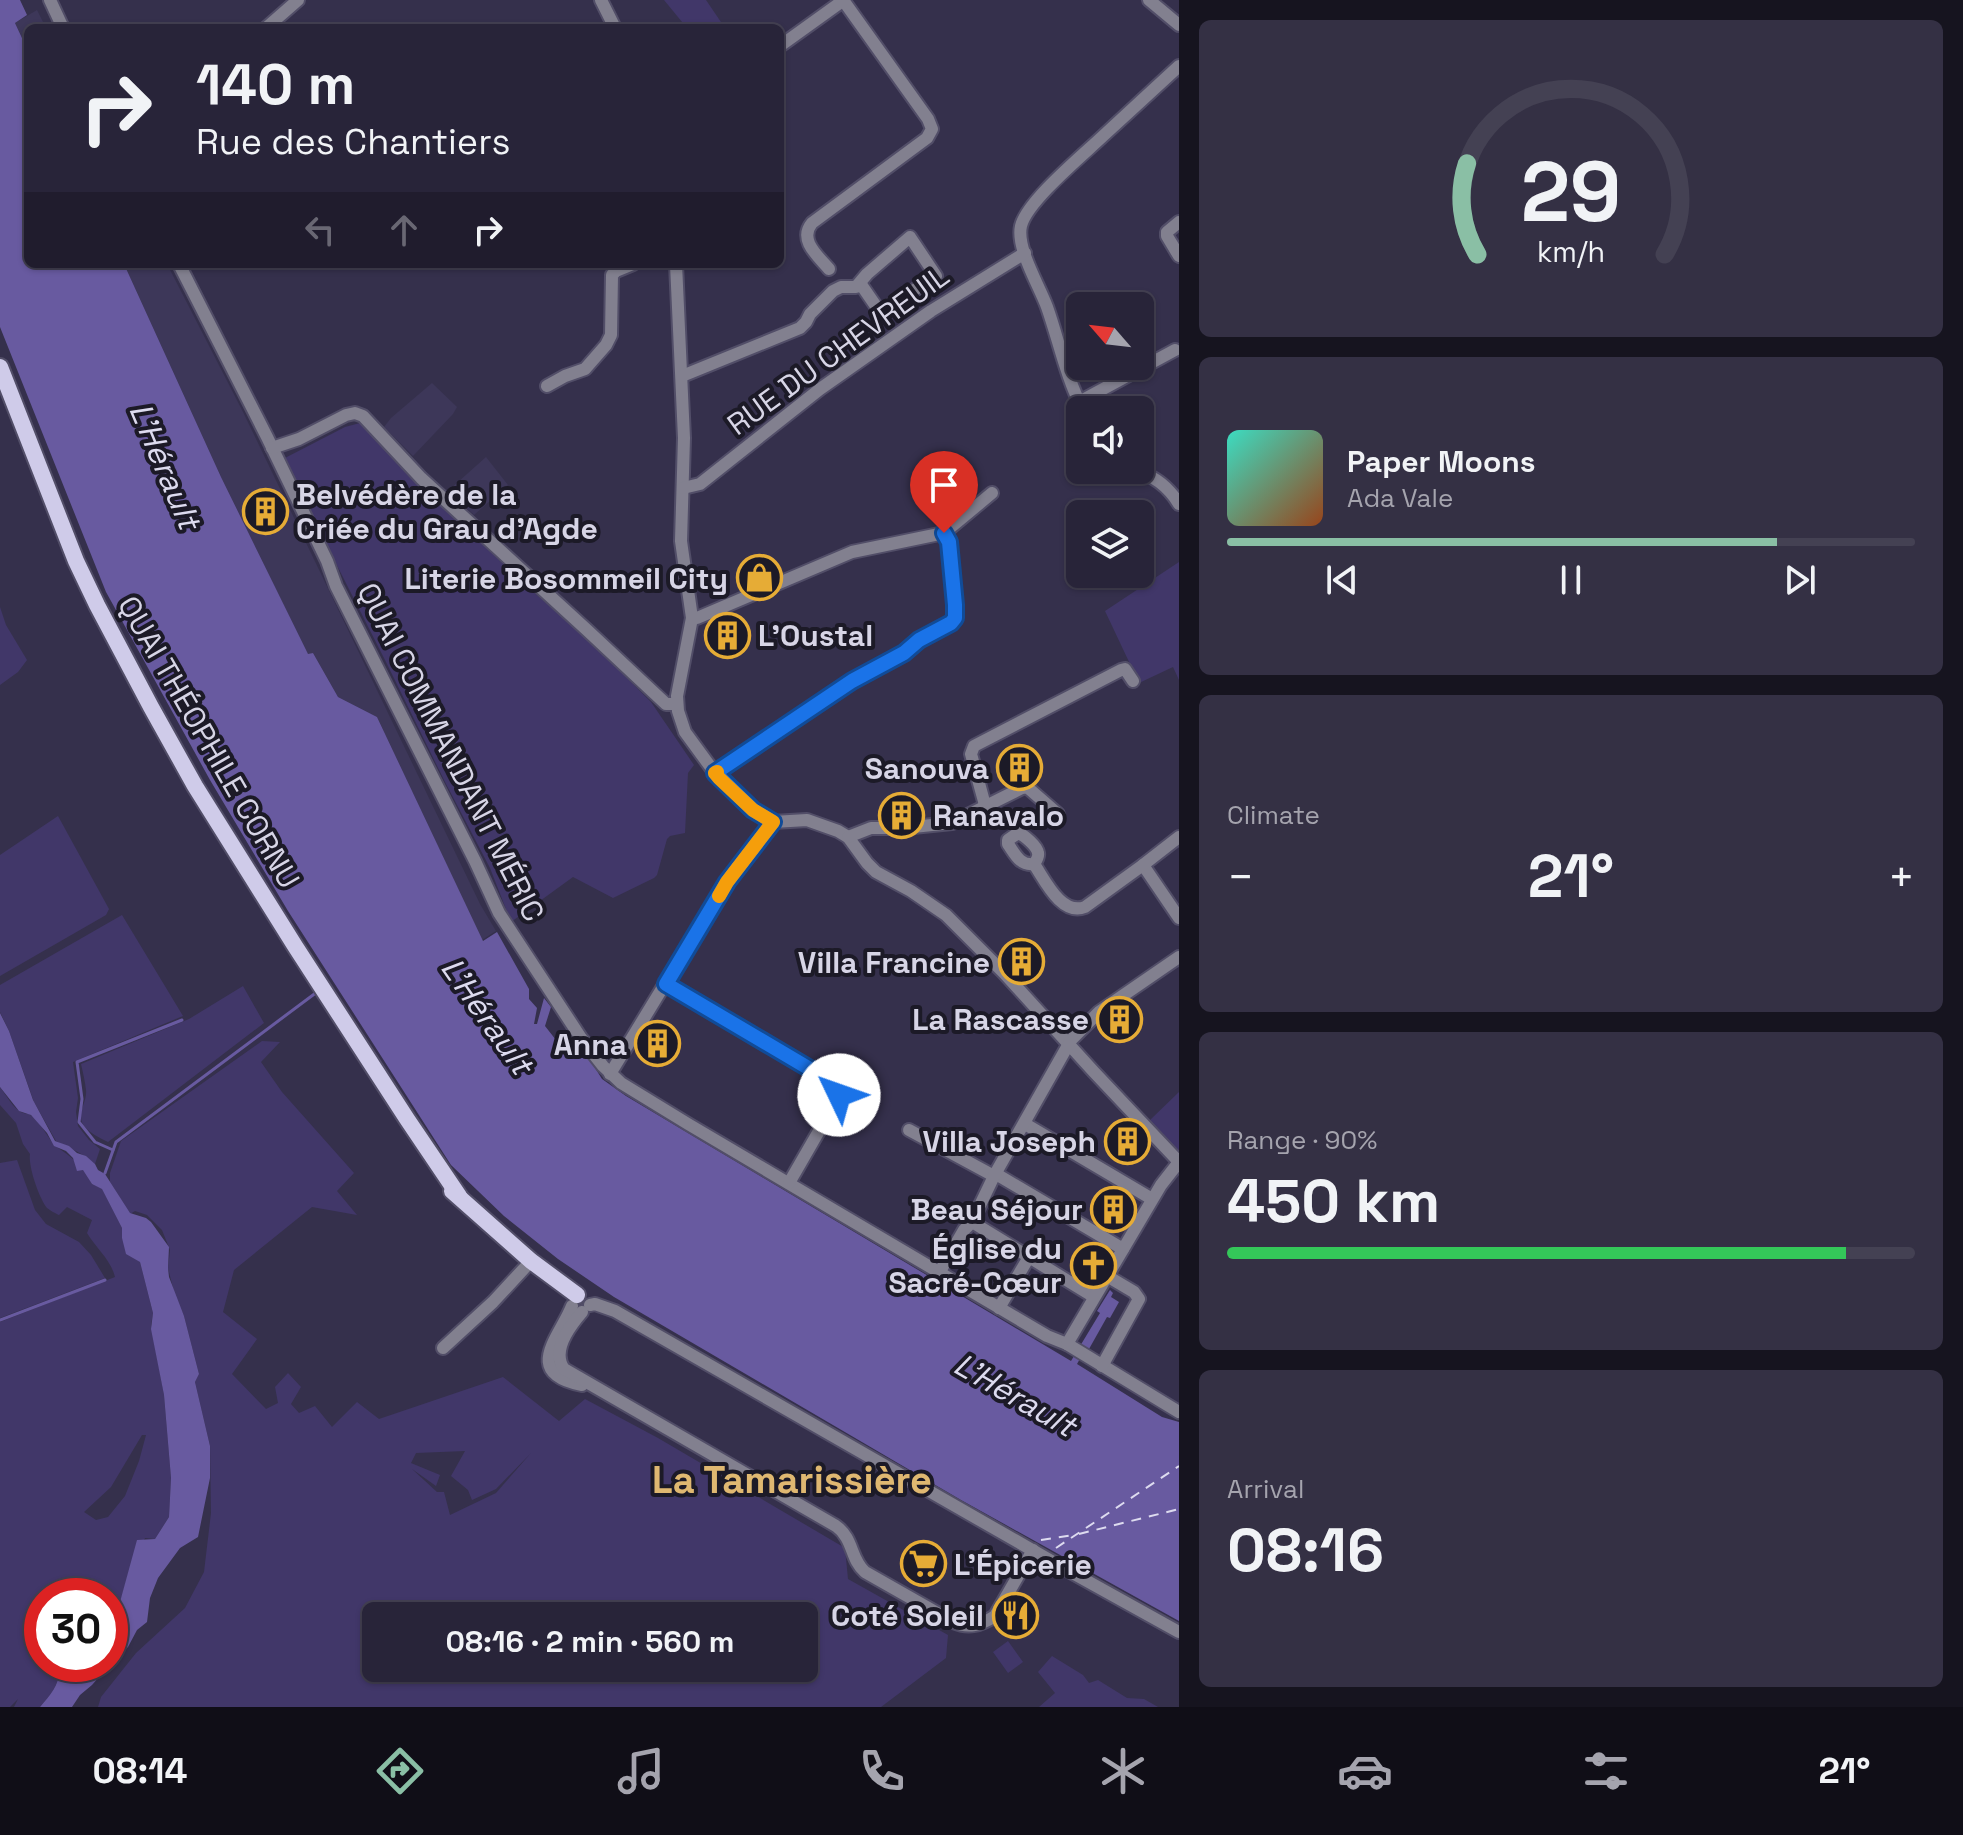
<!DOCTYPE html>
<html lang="en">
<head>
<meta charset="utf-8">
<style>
	body { margin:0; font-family:"Space Grotesk",sans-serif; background:#343044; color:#f1f3f6; height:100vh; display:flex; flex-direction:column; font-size:30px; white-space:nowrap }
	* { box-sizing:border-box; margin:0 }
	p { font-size:26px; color:#a5a4ae }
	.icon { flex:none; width:44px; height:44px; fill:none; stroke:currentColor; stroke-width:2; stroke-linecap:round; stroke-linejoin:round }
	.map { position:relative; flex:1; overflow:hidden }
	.drawer { display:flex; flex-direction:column; gap:20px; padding:20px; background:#16141f; width:784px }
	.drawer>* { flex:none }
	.banner { position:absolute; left:24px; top:24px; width:760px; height:244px; border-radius:12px; box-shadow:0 2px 6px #0004,0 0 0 2px #444153; background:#282439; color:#f1f3f6; overflow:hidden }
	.needle { width:52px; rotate:298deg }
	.buttons { position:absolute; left:1066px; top:292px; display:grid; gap:16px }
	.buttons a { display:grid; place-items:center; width:88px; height:88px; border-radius:12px; background:#282439; box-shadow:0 2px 6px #0004,0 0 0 2px #444153; font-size:40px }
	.speed { position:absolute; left:24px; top:1578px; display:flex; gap:16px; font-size:40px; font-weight:700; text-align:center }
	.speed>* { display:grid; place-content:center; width:104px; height:104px; border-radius:50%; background:#282439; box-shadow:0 2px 6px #0004,0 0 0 2px #444153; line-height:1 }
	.speed .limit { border:12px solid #d22; background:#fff; color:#111 }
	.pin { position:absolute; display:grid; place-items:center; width:68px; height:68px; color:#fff; margin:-82px -34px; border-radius:50% 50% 50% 0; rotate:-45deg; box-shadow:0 0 8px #0007 }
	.pin .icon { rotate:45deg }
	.me { position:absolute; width:88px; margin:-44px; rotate:312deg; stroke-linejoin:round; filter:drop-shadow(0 0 6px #0008) }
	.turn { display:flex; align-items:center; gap:28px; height:168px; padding:0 40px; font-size:36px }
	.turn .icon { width:104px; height:104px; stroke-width:2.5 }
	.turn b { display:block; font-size:56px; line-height:68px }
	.lanes { display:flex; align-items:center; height:76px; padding:0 40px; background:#0003; justify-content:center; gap:40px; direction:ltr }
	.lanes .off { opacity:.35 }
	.big { font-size:60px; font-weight:600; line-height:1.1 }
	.drawer .widget { flex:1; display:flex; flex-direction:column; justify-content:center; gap:12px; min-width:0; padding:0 28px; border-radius:12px; background:#343044 }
	.drawer .dial { align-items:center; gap:0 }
	.dial svg { height:208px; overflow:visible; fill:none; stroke:#444153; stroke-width:7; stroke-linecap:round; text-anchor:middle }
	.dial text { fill:#f1f3f6; stroke:none }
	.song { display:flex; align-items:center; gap:24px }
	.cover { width:96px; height:96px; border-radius:12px; background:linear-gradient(135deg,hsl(170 70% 55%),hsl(20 70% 35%)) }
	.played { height:8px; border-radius:4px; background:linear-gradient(90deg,#8abfa5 80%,#444153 80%) }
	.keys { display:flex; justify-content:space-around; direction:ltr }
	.heat { display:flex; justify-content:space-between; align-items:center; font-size:44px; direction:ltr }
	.charge { height:12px; border-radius:6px; background:linear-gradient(90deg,#34c759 90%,#444153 0) }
	.trip { position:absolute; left:362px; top:1602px; width:456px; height:80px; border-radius:12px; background:#282439; box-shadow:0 2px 6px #0004,0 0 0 2px #444153; font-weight:600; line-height:80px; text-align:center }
	.dock { display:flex; height:128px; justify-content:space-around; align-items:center; background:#100e17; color:#a5a4ae }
	.dock .icon { width:56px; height:56px }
	.dock .current { color:#8abfa5 }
	.dock b { font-size:36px; color:#f1f3f6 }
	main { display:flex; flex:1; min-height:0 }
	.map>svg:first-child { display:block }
	.built { fill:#3d3759 }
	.green { fill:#413769; fill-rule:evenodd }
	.water { fill:#685aa0 }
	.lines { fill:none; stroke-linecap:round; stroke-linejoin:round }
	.stream { stroke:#685aa0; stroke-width:3 }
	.ferry { stroke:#dddbef; stroke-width:2; stroke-dasharray:10 8; stroke-linecap:butt }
	.minor-casing { stroke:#524e68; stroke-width:16 }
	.major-casing { stroke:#524e68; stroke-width:20 }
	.minor { stroke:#82808f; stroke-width:12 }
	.major { stroke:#cfcbe9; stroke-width:16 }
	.route-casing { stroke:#114b97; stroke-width:20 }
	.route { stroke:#1a73e8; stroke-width:14 }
	.slow { stroke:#f59e0b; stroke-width:14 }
	.labels { text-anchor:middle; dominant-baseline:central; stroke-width:8; stroke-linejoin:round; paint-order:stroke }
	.street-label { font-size:30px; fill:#d7d5e6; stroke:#1c1a27 }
	.poi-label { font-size:30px; font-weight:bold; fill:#d7d5e6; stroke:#1c1a27; text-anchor:end }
	.water-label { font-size:32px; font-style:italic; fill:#dddbef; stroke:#1c1a27 }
	.district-label { font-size:38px; font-weight:bold; fill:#dfb871; stroke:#1c1a27 }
</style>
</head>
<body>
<main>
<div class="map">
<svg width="1179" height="1707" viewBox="0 0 1179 1707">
	<rect width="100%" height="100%" fill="#35304c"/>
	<g class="built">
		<polygon points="37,10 46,28 28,28 28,51 15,23"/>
		<polygon points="124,264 167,264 243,412 480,904 496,931 482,940 377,717 338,697 313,653 308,655 221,477"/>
		<polygon points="432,383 457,407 453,414 413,456 384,427 391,418"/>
		<polygon points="486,457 508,485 474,515 448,491"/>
	</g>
	<g class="green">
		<polygon points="664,0 706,0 725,28 687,28"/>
		<polygon points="360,423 463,526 530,589 591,642 651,702 694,765 688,773 685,833 670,836 667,839 657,875 654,878 613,898 573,877 511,922 490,868 445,782 385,660 283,459 345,427"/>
		<polygon points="1179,562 1179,680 1173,667 1139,683 1105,611"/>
		<polygon points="0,607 6,625 27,660 18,672 0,685"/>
		<polygon points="58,816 109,909 106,915 0,976 0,855"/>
		<path d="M122 915 183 1016 73 1062 78 1098 76 1112 78 1126 89 1140 100 1149 95 1164C83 1153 69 1148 56 1141L34 1102 9 1031 0 1012V985Z"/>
		<path d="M243 986 264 1023 108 1142C98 1137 80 1129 81 1116 81 1107 87 1100 86 1090 85 1081 83 1073 81 1064L189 1019Z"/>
		<path d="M262 1041 280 1042 261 1062 282 1092 354 1173 337 1191 357 1215 312 1207 234 1270 223 1312 257 1339 232 1374 266 1409 278 1403 275 1387 288 1373 301 1387 291 1404 299 1413 315 1406 332 1427 357 1402 379 1419 503 1377 559 1421 585 1399 658 1438 845 1548 848 1579 948 1635 946 1658 881 1707H98L101 1697 136 1653 185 1608 204 1572 211 1513 210 1446 195 1382 199 1374 184 1316 175 1296 168 1268 170 1250 162 1230 147 1215 135 1211 130 1214 110 1182V1173L121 1141ZM465 1451 451 1476 468 1490 472 1500 496 1489 531 1453 496 1493 450 1515 444 1492H437L412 1469 436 1486 440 1475 411 1463 416 1453ZM376 1616H804V1668H376Z"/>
		<path d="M0 1087C6 1095 13 1108 21 1112 30 1116 26 1111 33 1117 43 1125 48 1140 57 1147 71 1157 85 1167 92 1184L102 1188 122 1228V1238L140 1262 153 1313 151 1325 164 1395 171 1478 169 1517 155 1539 145 1538 129 1571 115 1620 110 1621V1596H42V1664H62L59 1667C60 1685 51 1694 40 1707H14L18 1699 10 1707H0V1322L115 1277C111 1260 96 1248 87 1233L92 1220 67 1207 59 1215C58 1215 48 1209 47 1208 39 1198 28 1166 30 1154L23 1144 16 1123 0 1105ZM142 1435H146L139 1461 125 1496 108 1517 96 1520 84 1512 111 1487Z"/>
		<polygon points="1179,1092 1179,1151 1149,1121"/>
		<polygon points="17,1160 35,1210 46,1224 79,1242 91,1255 105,1278 0,1318 0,1163"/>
		<polygon points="1008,1641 1023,1662 1008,1673 993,1652"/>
		<polygon points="1052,1656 1083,1675 1089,1683 1098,1680 1127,1698 1144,1699 1158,1707 1039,1707 1055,1693 1038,1672"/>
	</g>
	<g class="water">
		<polygon points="0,0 20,0 27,15 15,23 28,51 28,264 124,264 221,477 308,654 313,653 338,697 377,717 483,941 497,932 529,989 529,999 537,1008 534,1024 537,1024 544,998 551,1007 545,1026 563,1049 563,1033 573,1038 576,1057 585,1052 602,1079 626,1096 1071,1361 1100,1313 1097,1311 1110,1290 1113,1293 1111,1297 1119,1302 1110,1318 1107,1317 1089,1349 1086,1348 1077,1364 1162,1417 1179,1422 1179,1621 961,1500 614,1297 558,1259 504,1216 451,1165 288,911 210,780 106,592 0,327"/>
		<path d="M0 1013 9 1031 33 1100 55 1141 69 1146 77 1153 86 1156 95 1164 98 1170 105 1174 130 1213 146 1218 151 1222 169 1247 168 1268 169 1277 184 1316 199 1374 195 1382 210 1446V1478L198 1537 180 1548 158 1578 150 1598 147 1622 137 1630 128 1647 113 1661 92 1685 80 1695 72 1707H40C51 1694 60 1685 59 1667L62 1664H110V1621L115 1620 137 1540 155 1539 169 1517 171 1478 164 1395 151 1329 153 1313 140 1262 126 1254 122 1238V1228L102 1189 92 1184 83 1170 77 1171 73 1158 66 1151 54 1146 47 1133 31 1115 19 1111 0 1087Z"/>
	</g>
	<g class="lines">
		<g class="stream">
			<polyline points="113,1150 95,1142 79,1122 82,1099 77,1062 182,1020"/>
			<polyline points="105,1173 116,1142 317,992"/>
			<polyline points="0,1320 105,1280"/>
		</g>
		<g class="ferry">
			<polyline points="1079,1534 1179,1509"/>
			<polyline points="1041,1540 1073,1535"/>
			<polyline points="1056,1548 1179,1466"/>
		</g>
		<defs>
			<g id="minor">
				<polyline points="50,0 63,28"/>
				<polyline points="601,0 615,28"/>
				<polyline points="1149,0 1179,25"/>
				<polyline points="266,28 298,0"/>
				<polyline points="780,46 844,0"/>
				<polyline points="1179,222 1167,232 1167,236 1179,256"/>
				<polyline points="179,264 267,437 327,561 336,586 475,861 499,913 581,1038 603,1066 621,1083 688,1124 1047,1336 1067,1344 1179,1412"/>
				<polyline points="676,264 684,438 681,541 692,618 677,696 678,711 685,732 715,773 753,810 773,822 807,820 838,831 848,837 867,863 876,872 911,891 946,915 1004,973 1094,1072 1179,1162"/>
				<path d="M829 269C818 256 798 240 812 223L927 138 932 129 928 119 843 0"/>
				<polyline points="682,376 800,328 806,322 810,314 833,291 841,287 856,287 867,274 910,237 936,276 880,312 860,283"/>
				<polyline points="547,386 565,376 585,369 606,345 611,335 612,275 616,271 633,264"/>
				<polyline points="1079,402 1175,350"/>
				<path d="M1083 410C1066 377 1059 341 1047 307 1039 285 1016 248 1021 226 1027 201 1083 155 1103 136 1128 113 1154 89 1179 66"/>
				<polyline points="272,448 299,439 346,415 355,413 363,416 421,478 587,630 666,704 677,704"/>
				<path d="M1133 470C1154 475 1168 486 1179 504"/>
				<polyline points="683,488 700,484 820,389 931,311 1025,253"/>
				<polyline points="692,618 697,618 852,552 944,533 992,493"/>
				<polyline points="715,773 852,681 904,653 919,640 951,623 955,618 955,605 949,542 944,533"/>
				<polyline points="985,805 971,754 974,746 1121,670 1125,669 1133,681"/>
				<path d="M1018 833C1024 835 1037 846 1038 853 1039 857 1036 861 1034 864 1020 866 1015 854 1008 844V840Z"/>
				<polyline points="848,837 871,828 903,828 952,823 1022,788 1027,787 1058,814"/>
				<path d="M1034 864C1045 880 1061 916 1085 907L1143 865 1179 918"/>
				<polyline points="1143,865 1179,837"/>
				<polyline points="666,984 716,1012 839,1087 840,1091 838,1098 789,1183"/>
				<polyline points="610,1074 727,882 773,822"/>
				<polyline points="1025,1124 1152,1199"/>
				<polyline points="909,1130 994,1176"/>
				<polyline points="996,1174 1123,1249"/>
				<polyline points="972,1222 1094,1297"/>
				<polyline points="939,1273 964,1230 972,1222 994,1176 1071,1040 1099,1012 1179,957"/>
				<polyline points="590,1305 595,1304 615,1311 1060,1566 1179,1632"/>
				<path d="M572 1306C560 1337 521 1373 582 1385"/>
				<polyline points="999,1308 1029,1257"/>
				<path d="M582 1312C569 1327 551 1351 564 1369L836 1526C854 1539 850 1559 865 1572L953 1622C969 1629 981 1625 995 1616L1033 1550"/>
				<polyline points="1067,1344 1161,1185 1179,1162"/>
				<polyline points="443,1348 493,1302 531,1261"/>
				<polyline points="1102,1366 1139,1299 1134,1292 1107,1276"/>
			</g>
			<g id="major">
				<polyline points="0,367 76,561 97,605 151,707 195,786 295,946 407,1119 459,1196"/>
				<polyline points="452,1191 531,1261 577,1295"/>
			</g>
		</defs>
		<use href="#minor" class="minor-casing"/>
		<use href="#major" class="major-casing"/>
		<use href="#minor" class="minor"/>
		<use href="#major" class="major"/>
	</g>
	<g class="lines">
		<defs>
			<polyline id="route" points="839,1095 840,1089 837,1085 666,984 727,882 773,822 753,810 715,773 852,681 904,653 919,640 951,623 955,618 955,605 949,542 944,533"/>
		</defs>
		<use href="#route" class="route-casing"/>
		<use href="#route" class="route"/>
		<polyline class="slow" points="717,772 715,773 719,778 753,810 773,822 727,882 719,896"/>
	</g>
	<defs>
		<symbol id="building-ring" viewBox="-11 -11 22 22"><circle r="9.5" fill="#1c1a27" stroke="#e6ac36" stroke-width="1.5"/><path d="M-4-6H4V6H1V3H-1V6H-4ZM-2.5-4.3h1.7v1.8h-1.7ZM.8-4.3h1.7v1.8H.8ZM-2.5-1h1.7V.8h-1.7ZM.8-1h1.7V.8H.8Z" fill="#e6ac36"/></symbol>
		<symbol id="shop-ring" viewBox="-11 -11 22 22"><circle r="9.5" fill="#1c1a27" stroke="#e6ac36" stroke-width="1.5"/><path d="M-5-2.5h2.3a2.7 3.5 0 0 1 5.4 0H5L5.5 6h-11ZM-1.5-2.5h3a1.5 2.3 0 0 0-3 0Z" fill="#e6ac36"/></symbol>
		<symbol id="church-ring" viewBox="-11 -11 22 22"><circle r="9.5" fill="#1c1a27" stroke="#e6ac36" stroke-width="1.5"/><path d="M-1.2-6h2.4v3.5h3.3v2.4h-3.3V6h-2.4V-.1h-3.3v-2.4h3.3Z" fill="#e6ac36"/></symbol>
		<symbol id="supermarket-ring" viewBox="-11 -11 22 22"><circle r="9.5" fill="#1c1a27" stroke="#e6ac36" stroke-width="1.5"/><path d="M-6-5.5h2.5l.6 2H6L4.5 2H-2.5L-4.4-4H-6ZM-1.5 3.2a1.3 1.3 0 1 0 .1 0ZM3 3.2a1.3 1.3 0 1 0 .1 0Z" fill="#e6ac36"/></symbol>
		<symbol id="restaurant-ring" viewBox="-11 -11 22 22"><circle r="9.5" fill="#1c1a27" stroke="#e6ac36" stroke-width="1.5"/><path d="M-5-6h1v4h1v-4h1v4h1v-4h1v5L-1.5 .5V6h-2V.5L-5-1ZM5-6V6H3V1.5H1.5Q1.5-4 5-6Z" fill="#e6ac36"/></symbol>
	</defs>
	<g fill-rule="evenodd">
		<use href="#building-ring" x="240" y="486" width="51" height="51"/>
		<use href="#shop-ring" x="734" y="552" width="51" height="51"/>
		<use href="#building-ring" x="702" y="610" width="51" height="51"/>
		<use href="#building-ring" x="994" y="742" width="51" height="51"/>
		<use href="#building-ring" x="876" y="790" width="51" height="51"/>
		<use href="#building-ring" x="996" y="936" width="51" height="51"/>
		<use href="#building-ring" x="1094" y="994" width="51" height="51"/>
		<use href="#building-ring" x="632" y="1018" width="51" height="51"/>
		<use href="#building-ring" x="1102" y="1116" width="51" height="51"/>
		<use href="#building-ring" x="1088" y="1184" width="51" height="51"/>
		<use href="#church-ring" x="1068" y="1240" width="51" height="51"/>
		<use href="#supermarket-ring" x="898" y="1538" width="51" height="51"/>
		<use href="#restaurant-ring" x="990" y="1590" width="51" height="51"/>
	</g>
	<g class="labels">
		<g class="street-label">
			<text transform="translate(838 350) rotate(-36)">RUE DU CHEVREUIL</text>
			<text transform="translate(209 742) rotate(60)">QUAI THÉOPHILE CORNU</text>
			<text transform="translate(451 752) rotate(63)">QUAI COMMANDANT MÉRIC</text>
		</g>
		<g class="poi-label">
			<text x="296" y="494" text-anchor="start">Belvédère de la<tspan x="296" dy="34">Criée du Grau d'Agde</tspan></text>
			<text x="728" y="578">Literie Bosommeil City</text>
			<text x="758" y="635" text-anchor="start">L'Oustal</text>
			<text x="989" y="768">Sanouva</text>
			<text x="933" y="815" text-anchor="start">Ranavalo</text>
			<text x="990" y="962">Villa Francine</text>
			<text x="1089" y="1019">La Rascasse</text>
			<text x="627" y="1044">Anna</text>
			<text x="1096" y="1141">Villa Joseph</text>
			<text x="1083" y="1209">Beau Séjour</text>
			<text x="1062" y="1248">Église du<tspan x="1062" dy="34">Sacré-Cœur</tspan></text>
			<text x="954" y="1564" text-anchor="start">L'Épicerie</text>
			<text x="984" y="1615">Coté Soleil</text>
		</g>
		<g class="water-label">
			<text transform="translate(165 466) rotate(67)">L'Hérault</text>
			<text transform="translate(487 1016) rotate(55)">L'Hérault</text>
			<text transform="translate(1015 1395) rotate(30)">L'Hérault</text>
		</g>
		<g class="district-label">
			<text x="792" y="1480">La Tamarissière</text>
		</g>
	</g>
</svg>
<div class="buttons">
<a><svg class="needle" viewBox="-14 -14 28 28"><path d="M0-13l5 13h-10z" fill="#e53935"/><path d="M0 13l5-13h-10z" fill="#a5a4ae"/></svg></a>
<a><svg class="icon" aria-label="sound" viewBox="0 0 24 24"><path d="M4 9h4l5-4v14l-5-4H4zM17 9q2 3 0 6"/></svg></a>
<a><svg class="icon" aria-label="layers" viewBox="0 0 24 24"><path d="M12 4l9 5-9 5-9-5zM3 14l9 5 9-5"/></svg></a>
</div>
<div class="speed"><div class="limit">30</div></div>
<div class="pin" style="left:944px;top:533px;background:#d93025"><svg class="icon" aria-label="arrive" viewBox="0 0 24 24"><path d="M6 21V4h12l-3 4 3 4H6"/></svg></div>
<svg class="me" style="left:839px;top:1095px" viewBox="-20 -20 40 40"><circle r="19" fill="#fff"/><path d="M0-13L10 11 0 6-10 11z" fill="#1a73e8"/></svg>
<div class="trip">08:16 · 2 min · 560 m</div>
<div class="banner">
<div class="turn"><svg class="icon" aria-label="right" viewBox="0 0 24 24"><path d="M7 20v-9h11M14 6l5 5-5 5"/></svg><div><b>140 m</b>Rue des Chantiers</div></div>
<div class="lanes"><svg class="icon off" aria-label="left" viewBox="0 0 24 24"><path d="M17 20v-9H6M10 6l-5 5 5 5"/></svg><svg class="icon off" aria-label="ahead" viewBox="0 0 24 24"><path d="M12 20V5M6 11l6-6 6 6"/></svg><svg class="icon" aria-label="right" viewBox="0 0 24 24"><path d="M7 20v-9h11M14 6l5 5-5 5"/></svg></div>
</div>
</div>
<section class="drawer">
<div class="widget dial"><svg viewBox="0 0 100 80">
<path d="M14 69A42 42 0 1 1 86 69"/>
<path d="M14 69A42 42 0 0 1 10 34" stroke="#8abfa5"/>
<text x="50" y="56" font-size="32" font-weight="700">29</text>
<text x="50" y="72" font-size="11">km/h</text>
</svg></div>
<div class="widget">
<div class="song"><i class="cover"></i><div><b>Paper Moons</b><p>Ada Vale</p></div></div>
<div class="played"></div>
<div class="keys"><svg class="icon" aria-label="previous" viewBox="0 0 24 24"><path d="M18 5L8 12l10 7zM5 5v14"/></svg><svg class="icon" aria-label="pause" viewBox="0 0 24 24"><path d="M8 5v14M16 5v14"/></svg><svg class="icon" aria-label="next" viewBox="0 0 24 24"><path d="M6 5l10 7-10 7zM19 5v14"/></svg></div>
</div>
<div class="widget"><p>Climate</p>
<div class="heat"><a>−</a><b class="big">21°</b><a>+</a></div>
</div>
<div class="widget"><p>Range · 90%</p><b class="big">450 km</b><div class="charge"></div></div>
<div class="widget"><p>Arrival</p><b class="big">08:16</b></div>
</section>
</main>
<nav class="dock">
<b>08:14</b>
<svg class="icon current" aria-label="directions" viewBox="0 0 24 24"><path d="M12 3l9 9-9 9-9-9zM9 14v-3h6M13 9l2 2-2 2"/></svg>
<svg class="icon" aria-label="music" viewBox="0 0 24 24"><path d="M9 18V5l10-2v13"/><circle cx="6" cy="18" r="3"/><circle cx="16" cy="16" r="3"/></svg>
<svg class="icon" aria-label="phone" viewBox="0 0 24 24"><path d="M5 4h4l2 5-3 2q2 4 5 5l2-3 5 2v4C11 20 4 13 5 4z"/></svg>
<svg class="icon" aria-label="climate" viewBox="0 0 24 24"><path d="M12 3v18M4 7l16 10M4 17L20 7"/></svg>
<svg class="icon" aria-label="car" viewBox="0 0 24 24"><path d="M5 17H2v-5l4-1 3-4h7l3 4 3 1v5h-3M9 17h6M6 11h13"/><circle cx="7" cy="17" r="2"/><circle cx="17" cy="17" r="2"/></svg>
<svg class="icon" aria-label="filters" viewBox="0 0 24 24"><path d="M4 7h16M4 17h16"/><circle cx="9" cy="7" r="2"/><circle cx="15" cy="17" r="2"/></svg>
<b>21°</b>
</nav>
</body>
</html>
